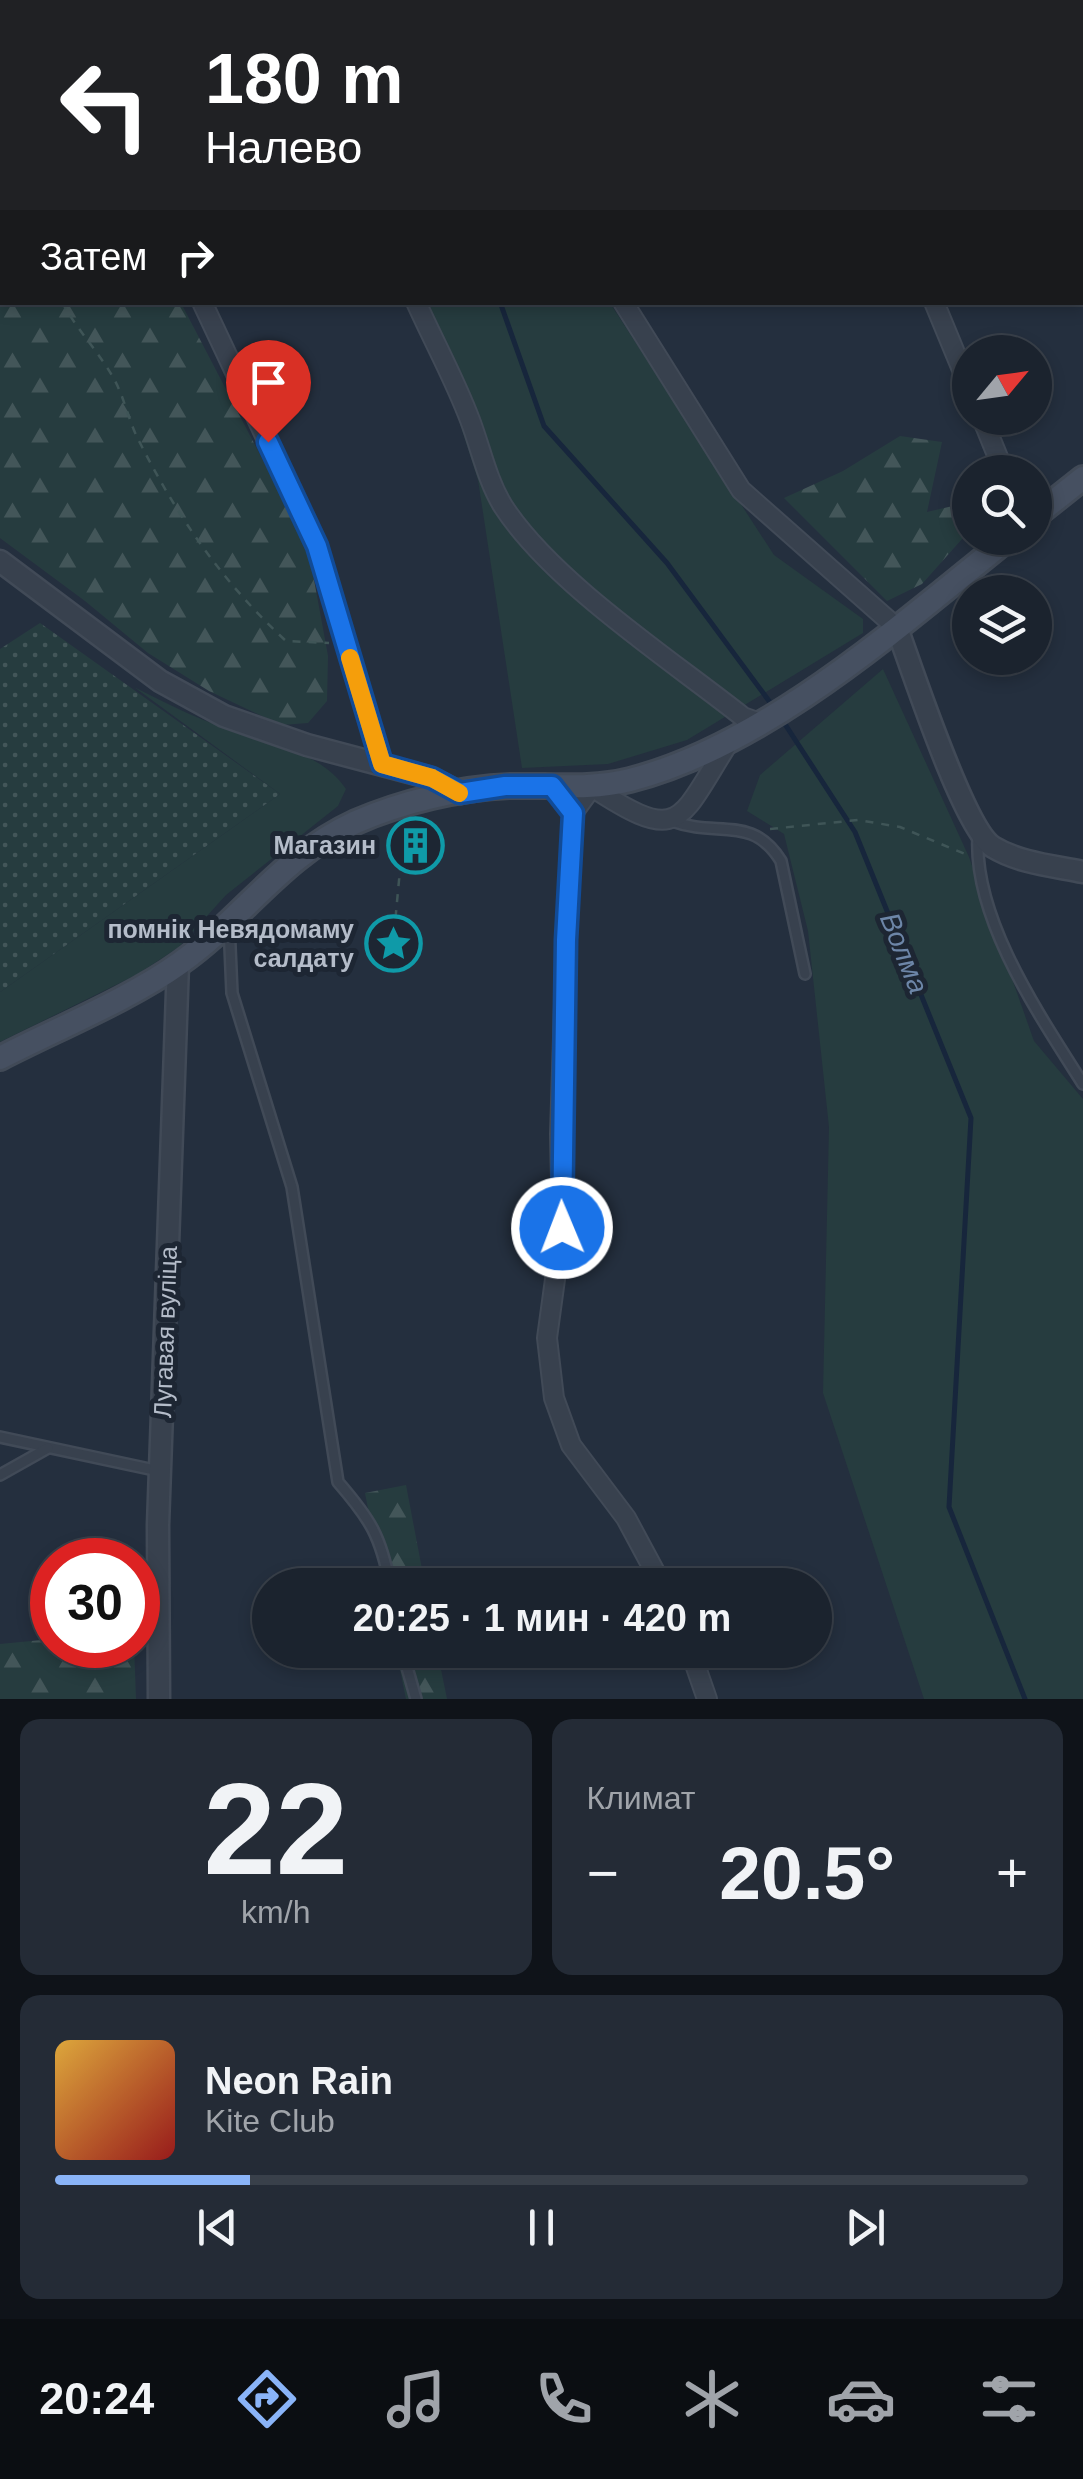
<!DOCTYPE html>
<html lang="ru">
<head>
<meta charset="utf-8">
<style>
	body { margin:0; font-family:Arial,sans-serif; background:#242b36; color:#f1f3f6; height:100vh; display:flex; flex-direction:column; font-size:38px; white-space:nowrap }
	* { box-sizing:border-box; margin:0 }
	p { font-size:32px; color:#a0a4aa }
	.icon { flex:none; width:55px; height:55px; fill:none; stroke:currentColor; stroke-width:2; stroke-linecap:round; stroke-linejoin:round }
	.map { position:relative; height:1699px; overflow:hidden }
	.panel { display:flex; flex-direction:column; gap:20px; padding:20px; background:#0f1319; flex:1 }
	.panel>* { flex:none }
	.hud { position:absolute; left:0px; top:0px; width:1085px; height:305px; box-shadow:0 5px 15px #0003,0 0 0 2px #39404a; background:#202124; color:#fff; overflow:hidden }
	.needle { width:65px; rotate:61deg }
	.controls { position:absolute; left:952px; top:335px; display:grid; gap:20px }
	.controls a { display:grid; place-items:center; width:100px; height:100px; border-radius:50%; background:#1b232e; box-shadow:0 5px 15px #0003,0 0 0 2px #39404a; font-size:50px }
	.speed { position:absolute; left:30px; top:1538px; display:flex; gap:20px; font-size:50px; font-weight:700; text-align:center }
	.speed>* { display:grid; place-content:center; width:130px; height:130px; border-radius:50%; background:#1b232e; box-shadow:0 5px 15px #0003,0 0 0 2px #39404a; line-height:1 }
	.speed .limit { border:15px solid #d22; background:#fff; color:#111 }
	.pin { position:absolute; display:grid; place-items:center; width:85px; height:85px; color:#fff; margin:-102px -42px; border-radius:50% 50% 50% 0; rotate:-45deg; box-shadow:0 0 10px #0007 }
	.pin .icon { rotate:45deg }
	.me { position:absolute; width:110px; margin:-55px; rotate:359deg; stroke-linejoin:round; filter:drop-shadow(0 0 8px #0008) }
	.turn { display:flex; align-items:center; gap:35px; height:210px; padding:0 40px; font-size:45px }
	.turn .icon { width:130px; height:130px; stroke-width:2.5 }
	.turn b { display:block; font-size:70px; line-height:85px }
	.then { display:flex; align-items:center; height:95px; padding:0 40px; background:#0003; gap:20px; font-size:38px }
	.big { font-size:75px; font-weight:700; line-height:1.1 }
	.panel .card { flex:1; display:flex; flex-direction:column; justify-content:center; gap:15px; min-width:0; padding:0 35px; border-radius:20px; background:#242b36 }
	.panel .dial { align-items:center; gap:0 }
	.dial b { font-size:130px; line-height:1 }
	.song { display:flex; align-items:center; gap:30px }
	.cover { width:120px; height:120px; border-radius:15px; background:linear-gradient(135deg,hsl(40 70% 55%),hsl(0 70% 35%)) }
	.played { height:10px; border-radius:5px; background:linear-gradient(90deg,#8ab4f8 20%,#39404a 20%) }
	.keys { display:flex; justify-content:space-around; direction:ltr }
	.heat { display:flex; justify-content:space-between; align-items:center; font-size:55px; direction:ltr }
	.panel .tiles { flex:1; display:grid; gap:20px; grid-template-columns:1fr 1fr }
	.card:last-child { grid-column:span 2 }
	.trip { position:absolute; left:252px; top:1568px; width:580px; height:100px; border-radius:50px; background:#1b232e; box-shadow:0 5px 15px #0003,0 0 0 2px #39404a; font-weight:700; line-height:100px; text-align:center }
	.tabs { display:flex; height:160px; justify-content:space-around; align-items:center; background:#0b0e12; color:#a0a4aa }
	.tabs .icon { width:70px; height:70px }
	.tabs .selected { color:#8ab4f8 }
	.tabs b { font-size:45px; color:#f1f3f6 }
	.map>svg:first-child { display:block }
	.grass { fill:#263c3f }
	.forest { fill:url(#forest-firs) }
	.park { fill:url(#park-dots) }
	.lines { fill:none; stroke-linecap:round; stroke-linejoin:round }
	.stream { stroke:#17263c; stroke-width:5 }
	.service-casing { stroke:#414a57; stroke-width:14 }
	.minor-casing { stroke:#414a57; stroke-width:22 }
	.tertiary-casing { stroke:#414a57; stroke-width:25 }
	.secondary-casing { stroke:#414a57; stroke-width:28 }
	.path { stroke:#3f5557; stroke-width:2.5; stroke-dasharray:8 8; stroke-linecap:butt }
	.service { stroke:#38414e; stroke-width:9 }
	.minor { stroke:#38414e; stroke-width:18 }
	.tertiary { stroke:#38414e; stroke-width:20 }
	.secondary { stroke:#465061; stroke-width:22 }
	.route-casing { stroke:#114b97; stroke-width:25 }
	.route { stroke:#1a73e8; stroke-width:18 }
	.slow { stroke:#f59e0b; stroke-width:18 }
	.labels { text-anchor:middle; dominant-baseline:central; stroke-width:10; stroke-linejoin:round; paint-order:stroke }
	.poi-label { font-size:25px; font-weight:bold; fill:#b4bcc9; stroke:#1d2633; text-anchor:end }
	.street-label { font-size:25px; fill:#b4bcc9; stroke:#1d2633 }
	.water-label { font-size:28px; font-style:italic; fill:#6d86a8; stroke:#1d2633 }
</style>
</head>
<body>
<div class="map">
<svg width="1083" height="1699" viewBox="0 0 1083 1699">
	<defs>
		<pattern id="forest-firs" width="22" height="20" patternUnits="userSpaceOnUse" patternTransform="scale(2.5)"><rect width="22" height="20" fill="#263c3f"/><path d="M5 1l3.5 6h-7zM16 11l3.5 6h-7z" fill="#435659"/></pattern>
		<pattern id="park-dots" width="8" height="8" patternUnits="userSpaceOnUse" patternTransform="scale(2.5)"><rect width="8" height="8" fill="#263c3f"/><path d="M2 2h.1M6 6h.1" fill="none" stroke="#435659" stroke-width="1.8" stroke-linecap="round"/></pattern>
	</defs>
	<rect width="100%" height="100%" fill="#242f3e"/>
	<g class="grass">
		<polygon points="417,303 610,303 774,555 863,619 863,633 687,740 608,764 522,768 478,480 434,343"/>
		<polygon points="883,669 969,857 1034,1041 1083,1099 1083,1699 924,1699 823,1393 829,1127 808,931 784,834 747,811 760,775"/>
		<path d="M134 687C158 699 181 711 206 721 251 739 318 747 346 789L338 806 226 895 179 947 138 974 0 1042V992L280 794Z"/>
	</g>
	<g class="forest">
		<polygon points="0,0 49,2 2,2 2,302 181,303 308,547 328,656 327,701 308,723 281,725 209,691 148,653 85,601 0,538"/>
		<polygon points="900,436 942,442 927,512 970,502 970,530 922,584 887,601 784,498 843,471"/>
		<polygon points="406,1485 425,1585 383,1585 365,1493"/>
		<polygon points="52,1639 52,1645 134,1645 136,1699 0,1699 0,1644"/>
		<polygon points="396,1650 437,1650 447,1699 406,1699"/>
	</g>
	<polygon class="park" points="40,623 280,794 0,992 0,649"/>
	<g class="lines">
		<g class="stream">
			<polyline points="387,0 387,2"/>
			<polyline points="500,302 544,426 667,563 775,709"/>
			<polyline points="781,718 855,832 971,1118 949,1507 1025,1699"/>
		</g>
		<defs>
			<g id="service">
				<path d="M672 821C717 838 752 814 781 861L805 974"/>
				<path d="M978 836C973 919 1040 1016 1083 1084"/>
				<path d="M229 924 232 993 292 1187 338 1482C370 1519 381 1536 390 1585"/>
				<polyline points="0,1437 159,1471"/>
				<polyline points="0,1475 48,1448"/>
				<polyline points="402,1650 416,1699"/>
			</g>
			<g id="minor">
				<polyline points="67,0 68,2"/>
				<polyline points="307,0 307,2"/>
				<polyline points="488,0 488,2"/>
				<polyline points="807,0 808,2"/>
				<polyline points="638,2 645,0"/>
				<polyline points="202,302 317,546 382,764"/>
				<path d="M416 302C434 342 455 380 470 420 481 449 487 480 503 506 552 582 671 660 743 717L760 723"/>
				<polyline points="623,302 741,490 897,628"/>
				<polyline points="934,302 970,389"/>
				<polyline points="982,418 1004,472"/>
				<path d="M662 1585 626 1518 571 1445 554 1398 547 1338 562 1228 560 1134 566 940 573 813 592 787C682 846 678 822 729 742"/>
				<polyline points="690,1650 707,1699"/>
			</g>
			<g id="tertiary">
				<polyline points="0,561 160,681 224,716 307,745 431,778 460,793"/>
				<path d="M897 628C912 669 964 829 993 847 1019 863 1054 866 1083 872"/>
				<polyline points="159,1699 158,1525 178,964"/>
			</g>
			<g id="secondary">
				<polyline points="1035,516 1083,478"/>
				<path d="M0 1058C56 1029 130 999 180 963 245 917 280 857 356 822 402 802 459 788 510 786 550 785 590 790 630 780 767 745 900 625 1009 538"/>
			</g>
		</defs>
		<use href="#service" class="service-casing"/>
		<use href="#minor" class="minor-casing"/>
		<use href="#tertiary" class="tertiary-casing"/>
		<use href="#secondary" class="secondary-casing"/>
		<g class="path">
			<polyline points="0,162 2,167"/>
			<path d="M62 302C77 330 99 352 114 379 124 397 128 418 137 437 176 515 222 582 286 641L329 643"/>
			<polyline points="770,829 858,820 900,827 965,854"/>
			<polyline points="394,934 401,859"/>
		</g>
		<use href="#service" class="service"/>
		<use href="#minor" class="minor"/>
		<use href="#tertiary" class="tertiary"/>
		<use href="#secondary" class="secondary"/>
	</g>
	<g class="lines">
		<defs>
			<polyline id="route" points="268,442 317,546 382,764 432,778 460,793 505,786 552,786 573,813 566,940 562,1228"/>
		</defs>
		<use href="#route" class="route-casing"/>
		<use href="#route" class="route"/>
		<polyline class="slow" points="350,658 382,764 432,778 459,793"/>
	</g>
	<defs>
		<symbol id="building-ring" viewBox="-11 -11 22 22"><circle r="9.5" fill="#1d2633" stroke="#0f9aa8" stroke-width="1.5"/><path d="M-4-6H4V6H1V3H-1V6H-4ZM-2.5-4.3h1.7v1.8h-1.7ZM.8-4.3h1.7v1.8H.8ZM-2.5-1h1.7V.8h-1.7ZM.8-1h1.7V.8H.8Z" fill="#0f9aa8"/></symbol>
		<symbol id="sight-ring" viewBox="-11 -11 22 22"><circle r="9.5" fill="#1d2633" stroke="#0f9aa8" stroke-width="1.5"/><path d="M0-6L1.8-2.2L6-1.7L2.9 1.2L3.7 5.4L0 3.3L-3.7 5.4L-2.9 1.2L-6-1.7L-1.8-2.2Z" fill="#0f9aa8"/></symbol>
	</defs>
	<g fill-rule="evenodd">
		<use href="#building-ring" x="384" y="814" width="63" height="63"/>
		<use href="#sight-ring" x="362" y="912" width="63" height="63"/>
	</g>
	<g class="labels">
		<g class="poi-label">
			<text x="376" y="845">Магазин</text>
			<text x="354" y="929">помнік Невядомаму<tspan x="354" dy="29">салдату</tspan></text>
		</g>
		<g class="street-label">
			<text transform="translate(165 1332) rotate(-88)">Лугавая вуліца</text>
		</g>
		<g class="water-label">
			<text transform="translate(904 953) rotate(68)">Волма</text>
		</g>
	</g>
</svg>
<div class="controls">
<a><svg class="needle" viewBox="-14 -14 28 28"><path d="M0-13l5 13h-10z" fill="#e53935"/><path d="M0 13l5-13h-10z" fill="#a0a4aa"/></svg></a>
<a><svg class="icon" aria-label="search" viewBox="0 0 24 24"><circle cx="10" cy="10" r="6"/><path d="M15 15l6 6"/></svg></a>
<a><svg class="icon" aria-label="layers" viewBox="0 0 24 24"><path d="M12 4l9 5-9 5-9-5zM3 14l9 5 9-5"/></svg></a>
</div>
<div class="speed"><div class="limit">30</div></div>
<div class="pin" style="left:268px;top:442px;background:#d93025"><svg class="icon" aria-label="arrive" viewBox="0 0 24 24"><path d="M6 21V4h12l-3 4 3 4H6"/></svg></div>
<svg class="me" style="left:562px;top:1228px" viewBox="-20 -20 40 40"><circle r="17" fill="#1a73e8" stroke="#fff" stroke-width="3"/><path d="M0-11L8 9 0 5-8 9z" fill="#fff"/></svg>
<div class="trip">20:25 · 1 мин · 420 m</div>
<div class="hud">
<div class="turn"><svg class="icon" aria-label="left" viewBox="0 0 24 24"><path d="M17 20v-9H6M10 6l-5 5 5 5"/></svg><div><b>180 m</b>Налево</div></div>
<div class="then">Затем<svg class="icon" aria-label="right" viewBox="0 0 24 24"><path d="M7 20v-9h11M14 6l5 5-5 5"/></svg></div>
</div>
</div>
<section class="panel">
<div class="tiles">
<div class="card dial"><b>22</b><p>km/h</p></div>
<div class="card"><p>Климат</p>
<div class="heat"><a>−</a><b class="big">20.5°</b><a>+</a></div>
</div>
<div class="card">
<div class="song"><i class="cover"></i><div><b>Neon Rain</b><p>Kite Club</p></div></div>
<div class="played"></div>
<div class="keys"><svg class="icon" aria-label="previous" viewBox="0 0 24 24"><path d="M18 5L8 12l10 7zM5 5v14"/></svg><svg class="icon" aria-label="pause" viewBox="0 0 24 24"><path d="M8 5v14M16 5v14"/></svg><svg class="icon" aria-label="next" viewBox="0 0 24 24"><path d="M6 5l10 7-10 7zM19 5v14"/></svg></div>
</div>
</div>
</section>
<nav class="tabs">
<b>20:24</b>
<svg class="icon selected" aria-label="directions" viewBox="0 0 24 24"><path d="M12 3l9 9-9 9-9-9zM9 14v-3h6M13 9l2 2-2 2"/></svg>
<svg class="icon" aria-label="music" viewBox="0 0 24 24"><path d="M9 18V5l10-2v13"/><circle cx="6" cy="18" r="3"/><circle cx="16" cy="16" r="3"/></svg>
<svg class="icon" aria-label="phone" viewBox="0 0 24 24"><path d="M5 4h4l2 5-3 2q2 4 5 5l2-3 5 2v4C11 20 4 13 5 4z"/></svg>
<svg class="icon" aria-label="climate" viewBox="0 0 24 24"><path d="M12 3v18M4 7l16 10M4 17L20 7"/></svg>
<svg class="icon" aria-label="car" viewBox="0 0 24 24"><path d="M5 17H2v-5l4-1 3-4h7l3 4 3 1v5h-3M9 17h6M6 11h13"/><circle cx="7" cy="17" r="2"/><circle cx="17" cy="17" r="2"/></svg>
<svg class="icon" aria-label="filters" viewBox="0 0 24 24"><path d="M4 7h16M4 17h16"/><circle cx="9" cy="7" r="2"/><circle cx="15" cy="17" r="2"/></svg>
</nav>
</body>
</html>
